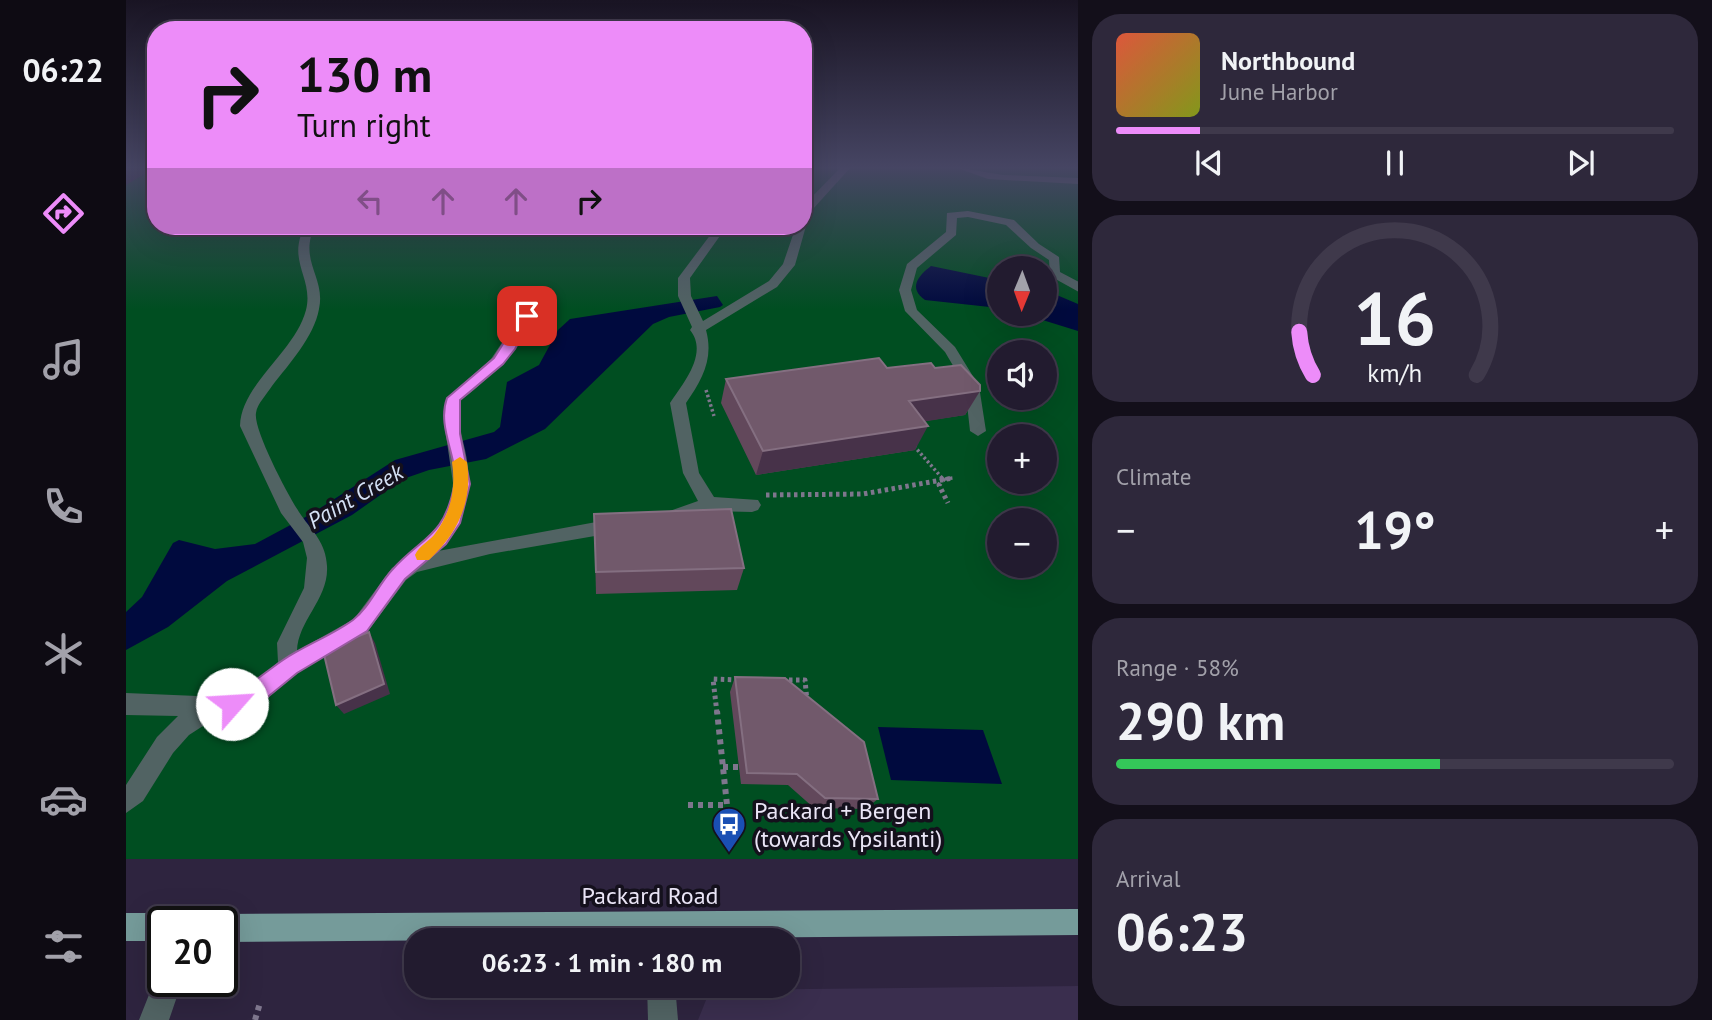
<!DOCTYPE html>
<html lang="en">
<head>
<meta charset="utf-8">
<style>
	body { margin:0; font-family:"PT Sans",sans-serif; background:#2e283b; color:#f1f3f6; height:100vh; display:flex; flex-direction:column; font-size:26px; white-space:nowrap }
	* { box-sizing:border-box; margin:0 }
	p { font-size:23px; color:#a2a1aa }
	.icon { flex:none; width:38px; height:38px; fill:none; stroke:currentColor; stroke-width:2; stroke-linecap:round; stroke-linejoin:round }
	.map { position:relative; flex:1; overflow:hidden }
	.details { display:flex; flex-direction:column; gap:14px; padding:14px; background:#130f1a; width:634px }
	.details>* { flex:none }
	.guide { position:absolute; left:21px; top:21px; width:665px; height:214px; border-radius:28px; box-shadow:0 7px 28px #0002,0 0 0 2px #3f394b; background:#ed8cf9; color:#111; overflow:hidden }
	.needle { width:46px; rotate:181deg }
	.fabs { position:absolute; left:861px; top:256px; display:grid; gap:14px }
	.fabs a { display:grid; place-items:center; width:70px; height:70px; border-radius:50%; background:#221b2f; box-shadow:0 7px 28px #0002,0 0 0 2px #3f394b; font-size:35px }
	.speed { position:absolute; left:21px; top:906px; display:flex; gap:14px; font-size:35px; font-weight:700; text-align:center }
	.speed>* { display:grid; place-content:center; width:91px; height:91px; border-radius:50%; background:#221b2f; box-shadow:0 7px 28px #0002,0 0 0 2px #3f394b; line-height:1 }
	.speed .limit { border:4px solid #111; border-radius:10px; background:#fff; color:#111 }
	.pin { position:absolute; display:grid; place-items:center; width:60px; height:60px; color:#fff; margin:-30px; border-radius:14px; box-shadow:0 4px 10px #0006 }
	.me { position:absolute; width:77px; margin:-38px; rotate:64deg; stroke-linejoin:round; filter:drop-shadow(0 0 5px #0008) }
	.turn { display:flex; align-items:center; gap:24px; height:147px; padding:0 35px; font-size:32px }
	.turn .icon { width:91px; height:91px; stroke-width:2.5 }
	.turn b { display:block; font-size:49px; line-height:60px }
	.lanes { display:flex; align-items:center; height:66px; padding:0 35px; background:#0003; justify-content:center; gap:35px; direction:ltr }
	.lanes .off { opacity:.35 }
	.big { font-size:52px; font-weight:600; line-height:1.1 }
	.details .widget { flex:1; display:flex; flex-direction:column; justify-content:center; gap:10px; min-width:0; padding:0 24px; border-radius:28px; background:#2e283b }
	.details .dial { align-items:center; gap:0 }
	.dial svg { height:182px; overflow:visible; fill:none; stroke:#3f394b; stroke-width:7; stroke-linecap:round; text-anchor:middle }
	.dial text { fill:#f1f3f6; stroke:none }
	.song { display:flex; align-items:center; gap:21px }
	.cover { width:84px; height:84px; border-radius:10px; background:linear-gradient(135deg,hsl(10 70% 55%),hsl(70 70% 35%)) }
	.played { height:7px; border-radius:4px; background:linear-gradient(90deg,#ed8cf9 15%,#3f394b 15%) }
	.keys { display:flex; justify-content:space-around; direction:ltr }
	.heat { display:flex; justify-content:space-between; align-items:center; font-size:38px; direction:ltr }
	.charge { height:10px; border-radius:5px; background:linear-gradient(90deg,#34c759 58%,#3f394b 0) }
	.trip { position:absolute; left:278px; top:928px; width:396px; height:70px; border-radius:28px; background:#221b2f; box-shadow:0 7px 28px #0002,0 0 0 2px #3f394b; font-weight:600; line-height:70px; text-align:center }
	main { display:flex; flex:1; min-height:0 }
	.tabs { display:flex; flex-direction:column; width:126px; justify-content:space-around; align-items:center; background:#0e0b13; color:#a2a1aa }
	.tabs .icon { width:49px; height:49px }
	.tabs .selected { color:#ed8cf9 }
	.tabs b { font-size:32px; color:#f1f3f6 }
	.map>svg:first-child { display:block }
	.built { fill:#3a2e4e }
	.green { fill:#004e21; fill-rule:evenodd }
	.water { fill:#000a3e }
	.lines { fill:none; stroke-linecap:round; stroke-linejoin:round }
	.path-far2 { stroke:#7e768d; stroke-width:3.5; stroke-dasharray:2.5 2.5; stroke-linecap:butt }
	.path-far1 { stroke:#7e768d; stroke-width:5; stroke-dasharray:3.5 3.5; stroke-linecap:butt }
	.path { stroke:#7e768d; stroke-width:6; stroke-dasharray:5 5; stroke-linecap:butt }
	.minor { fill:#516363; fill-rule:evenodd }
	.major { fill:#759b9a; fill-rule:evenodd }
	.wall { fill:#62485b }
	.shaded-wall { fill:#473249 }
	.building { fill:#71596b; stroke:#846f81; stroke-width:2 }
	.route { fill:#ed8cf9; stroke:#9a5ba2; stroke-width:2 }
	.slow { fill:#f59e0b }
	.labels { text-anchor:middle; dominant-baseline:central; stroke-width:7; stroke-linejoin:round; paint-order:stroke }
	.water-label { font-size:23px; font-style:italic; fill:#d5e1f6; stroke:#14101c }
	.near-poi-label { font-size:24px; fill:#eae5f6; stroke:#14101c; text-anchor:start }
	.near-street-label { font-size:24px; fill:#eae5f6; stroke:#14101c }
</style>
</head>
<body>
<main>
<nav class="tabs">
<b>06:22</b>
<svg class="icon selected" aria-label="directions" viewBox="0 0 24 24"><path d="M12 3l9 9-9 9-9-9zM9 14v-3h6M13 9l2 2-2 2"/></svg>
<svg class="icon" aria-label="music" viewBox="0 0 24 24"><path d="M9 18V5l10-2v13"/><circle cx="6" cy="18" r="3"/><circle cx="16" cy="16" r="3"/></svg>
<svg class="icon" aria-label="phone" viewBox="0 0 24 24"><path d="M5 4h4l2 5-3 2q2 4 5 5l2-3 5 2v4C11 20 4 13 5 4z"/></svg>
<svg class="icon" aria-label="climate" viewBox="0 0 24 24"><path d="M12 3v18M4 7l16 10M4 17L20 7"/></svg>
<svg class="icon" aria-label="car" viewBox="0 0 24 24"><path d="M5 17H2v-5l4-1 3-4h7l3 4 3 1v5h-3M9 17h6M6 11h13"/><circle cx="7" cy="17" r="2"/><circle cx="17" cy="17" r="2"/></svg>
<svg class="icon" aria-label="filters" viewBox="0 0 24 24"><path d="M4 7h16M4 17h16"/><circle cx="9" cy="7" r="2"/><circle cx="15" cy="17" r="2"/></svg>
</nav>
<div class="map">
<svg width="953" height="1020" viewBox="0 0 953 1020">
	<rect width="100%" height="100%" fill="#2e243f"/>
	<polygon class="built" points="952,986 952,1020 572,1020 582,995 589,990"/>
	<path class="green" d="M30 167V226H677V167H952V859H0V185ZM873 268H919V313H873ZM873 352H919V397H873ZM873 436H919V481H873ZM873 520H919V565H873Z"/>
	<g class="water">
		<path d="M805 266 873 280V308L799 300C782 288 792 276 805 266Z"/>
		<polygon points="919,290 952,304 952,331 894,313 919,313"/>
		<polygon points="591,296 597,305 594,307 543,317 527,324 419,429 360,459 303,470 277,479 226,515 101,581 42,627 0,650 0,612 16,597 47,543 53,540 89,549 129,544 185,514 269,460 368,432 374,427 381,382 413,365 432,330 444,319"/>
		<polygon points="752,727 857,730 876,784 765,780"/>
	</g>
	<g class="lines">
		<g class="path-far2">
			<polyline points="580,390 588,416"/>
			<polyline points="788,446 817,479"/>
			<polyline points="819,479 827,478"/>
		</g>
		<g class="path-far1">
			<polyline points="815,478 817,480 813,485 822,503"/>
			<polyline points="640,495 737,494 827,478"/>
			<polyline points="656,680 679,680 681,701"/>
			<polyline points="591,713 587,679 613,680"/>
		</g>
		<g class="path">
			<polyline points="597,767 613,767"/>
			<polyline points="562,805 601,805 591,711"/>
			<polyline points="129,1020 134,1003"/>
		</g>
		<g class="minor">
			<polygon points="715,167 725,167 677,220 678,205"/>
			<polygon points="829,167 877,175 953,178 953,184 862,179"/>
			<polygon points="842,211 888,220 913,244 933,257 934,272 953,282 953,292 924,276 923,260 905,248 880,225 842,217 831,218 830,235 791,268 785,290 791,310 829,347 853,386 860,431 852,436 844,431 839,386 819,352 779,311 773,290 781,264 820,232 821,213"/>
			<path d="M677 223 680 226 669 265 651 287 580 330C588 359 576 380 560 403L573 473 588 497 632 500 635 505 632 510 626 512 584 511 544 525 538 523 535 518 538 513 572 501 557 473 544 403C557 384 583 353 564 330L566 327 552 296V278L591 226H601L564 278 565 296 577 321 643 281 657 264 670 226H677Z"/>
			<path d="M179 226H189C172 261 200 277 193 309 188 337 163 364 146 386 141 394 131 404 130 413 127 430 164 499 175 515 187 532 200 543 201 566 203 599 172 620 171 651L228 619 266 568 281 559 317 520 325 498 327 483 318 422 321 398 365 359 396 313 401 312 408 316C389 350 366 377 335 400 331 417 335 433 339 450 348 490 340 521 312 551L492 518 498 520 501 525 498 530 492 532 364 554 291 572 280 580 242 631 171 673 138 701 80 724 63 735 47 753 17 801 0 813V785L31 737 52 716 0 715V693L95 697 127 684 152 662 151 643 178 588 181 558 177 542 155 513 114 426C115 384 169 352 180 310 188 278 160 261 179 226Z"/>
			<polygon points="37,970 37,982 56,982 43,1020 13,1020 32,972"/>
			<polygon points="521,985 549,985 552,1020 522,1020"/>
		</g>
		<g class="major">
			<polygon points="953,909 953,935 96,942 96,922 85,922 86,918 96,914"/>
			<polygon points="0,913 37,913 47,917 49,922 37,922 37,941 0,941"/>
		</g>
	</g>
	<g class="wall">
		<polygon points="761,368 809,368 854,391 839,415 799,421 789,450 630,475 595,403 600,379"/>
		<polygon points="468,514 618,568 611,590 470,594"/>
		<polygon points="609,677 752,799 739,809 688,808 662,785 615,784 604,692"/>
	</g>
	<g class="shaded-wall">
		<polygon points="854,391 839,415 771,426 783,401"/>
		<polygon points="802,426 789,450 630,475 637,451"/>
		<polygon points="243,632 249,643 264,694 218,714 210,705"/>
	</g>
	<g class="building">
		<polygon points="753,358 761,368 805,363 809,368 835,365 854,385 854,391 783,401 802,426 637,451 600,379"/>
		<polygon points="605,509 618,568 470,572 468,514"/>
		<polygon points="243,632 258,684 210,705 197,650"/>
		<polygon points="609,677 659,678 738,742 752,799 699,798 671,774 621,773"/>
	</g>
	<linearGradient id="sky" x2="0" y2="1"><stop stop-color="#191423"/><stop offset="0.54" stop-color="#464563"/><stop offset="1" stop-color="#464563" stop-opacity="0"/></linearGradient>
	<rect width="953" height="310" fill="url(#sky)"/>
	<path class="route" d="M396 314 407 316 389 349 377 364 334 400V434L344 484 334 523 320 544 279 579 241 631 171 673 138 700 106 714 99 711 96 704 99 697C125 686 134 676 157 660 179 645 205 636 227 620 243 608 252 585 266 570 296 536 317 539 328 487 334 460 310 428 321 398L368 358Z"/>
	<path class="slow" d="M334 457 341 462C347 501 332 533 303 560H291L289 555C293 546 302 542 308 535 325 513 330 489 326 462Z"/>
	<defs>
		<symbol id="bus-pin" viewBox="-11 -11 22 30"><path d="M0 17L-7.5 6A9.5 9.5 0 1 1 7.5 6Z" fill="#1a4fb4" stroke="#14101c"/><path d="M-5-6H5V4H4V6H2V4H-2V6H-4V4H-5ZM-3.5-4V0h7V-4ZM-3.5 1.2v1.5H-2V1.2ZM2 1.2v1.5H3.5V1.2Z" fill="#fff"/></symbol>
	</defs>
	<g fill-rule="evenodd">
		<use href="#bus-pin" x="584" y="805" width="38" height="52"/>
	</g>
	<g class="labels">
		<g class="water-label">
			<text transform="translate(229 496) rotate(-30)">Paint Creek</text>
		</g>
		<g class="near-poi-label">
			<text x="628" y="810">Packard + Bergen<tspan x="628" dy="28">(towards Ypsilanti)</tspan></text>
		</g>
		<g class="near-street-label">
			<text x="524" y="895">Packard Road</text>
		</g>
	</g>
</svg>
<div class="fabs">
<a><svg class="needle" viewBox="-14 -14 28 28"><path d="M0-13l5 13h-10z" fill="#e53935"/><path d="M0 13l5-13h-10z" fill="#a2a1aa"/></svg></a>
<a><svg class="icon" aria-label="sound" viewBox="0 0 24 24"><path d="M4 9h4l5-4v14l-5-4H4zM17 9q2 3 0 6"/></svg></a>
<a>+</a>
<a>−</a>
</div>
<div class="speed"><div class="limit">20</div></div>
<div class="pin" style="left:401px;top:316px;background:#d93025"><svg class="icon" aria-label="arrive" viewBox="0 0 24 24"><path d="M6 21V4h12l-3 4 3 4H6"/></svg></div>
<svg class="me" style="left:106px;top:704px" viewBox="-20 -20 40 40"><circle r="19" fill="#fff"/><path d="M0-13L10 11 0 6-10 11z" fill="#ed8cf9"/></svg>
<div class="trip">06:23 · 1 min · 180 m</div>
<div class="guide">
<div class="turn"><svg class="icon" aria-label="right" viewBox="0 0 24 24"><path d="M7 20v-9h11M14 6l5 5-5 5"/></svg><div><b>130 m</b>Turn right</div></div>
<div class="lanes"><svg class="icon off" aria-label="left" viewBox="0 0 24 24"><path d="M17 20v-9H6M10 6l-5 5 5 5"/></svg><svg class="icon off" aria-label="ahead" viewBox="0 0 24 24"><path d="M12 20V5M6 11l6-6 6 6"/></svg><svg class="icon off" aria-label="ahead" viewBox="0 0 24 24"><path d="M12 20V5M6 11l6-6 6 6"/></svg><svg class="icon" aria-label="right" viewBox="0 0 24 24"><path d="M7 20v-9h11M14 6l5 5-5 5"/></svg></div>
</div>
</div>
<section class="details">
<div class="widget">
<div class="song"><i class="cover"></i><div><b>Northbound</b><p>June Harbor</p></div></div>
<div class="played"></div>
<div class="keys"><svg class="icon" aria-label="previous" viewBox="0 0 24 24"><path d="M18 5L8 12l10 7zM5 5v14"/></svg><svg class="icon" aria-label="pause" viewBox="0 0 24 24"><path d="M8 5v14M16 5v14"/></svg><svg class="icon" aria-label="next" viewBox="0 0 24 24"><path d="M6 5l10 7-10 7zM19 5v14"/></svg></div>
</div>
<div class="widget dial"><svg viewBox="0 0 100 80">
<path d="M14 69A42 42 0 1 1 86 69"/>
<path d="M14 69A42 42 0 0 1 8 50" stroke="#ed8cf9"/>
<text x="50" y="56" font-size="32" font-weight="700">16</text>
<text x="50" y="72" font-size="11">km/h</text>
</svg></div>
<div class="widget"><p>Climate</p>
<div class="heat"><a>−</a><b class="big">19°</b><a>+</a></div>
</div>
<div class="widget"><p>Range · 58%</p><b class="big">290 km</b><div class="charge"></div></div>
<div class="widget"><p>Arrival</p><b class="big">06:23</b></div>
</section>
</main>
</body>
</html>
